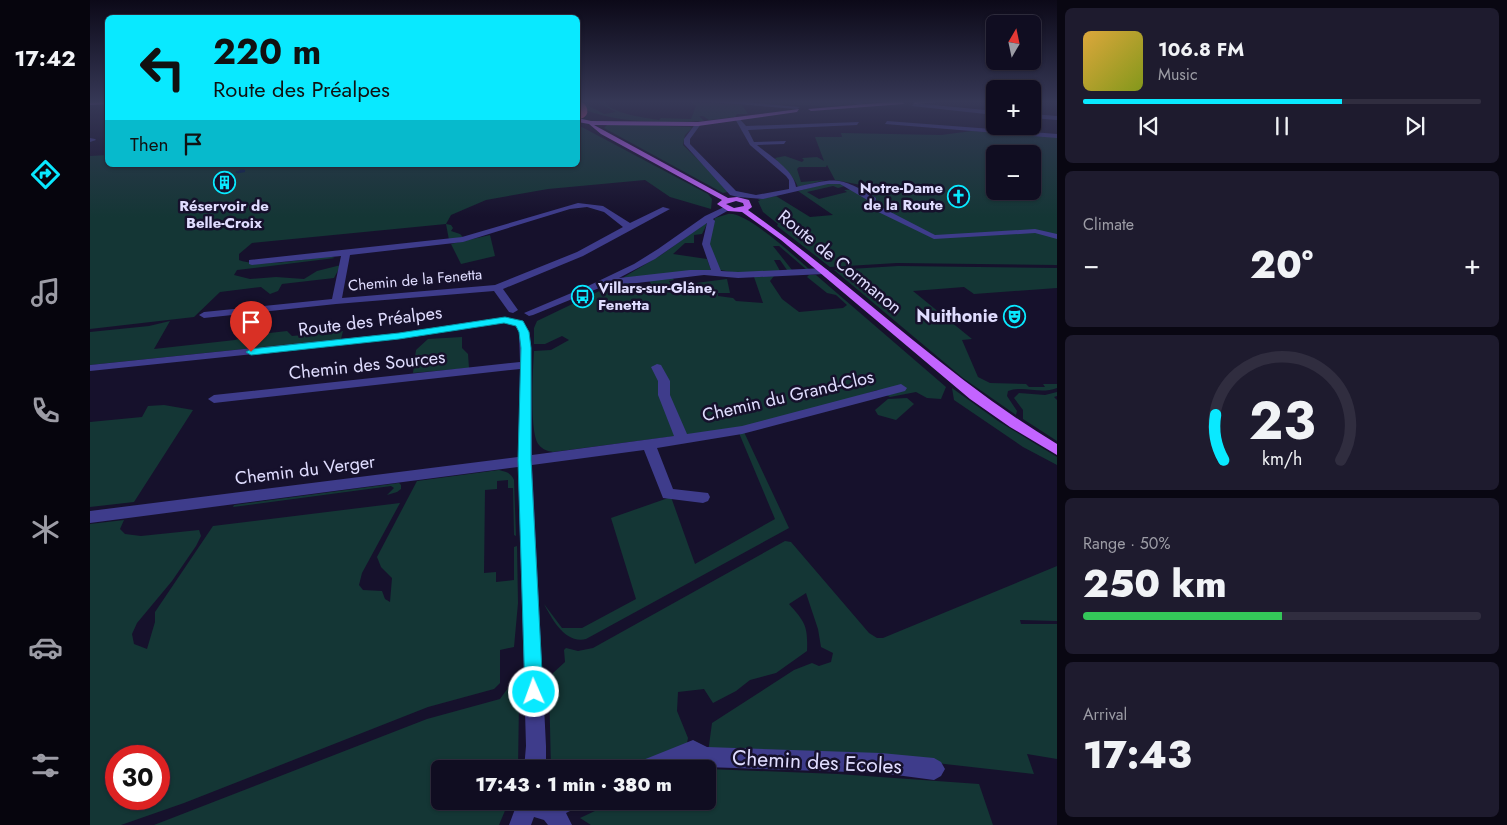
<!DOCTYPE html>
<html lang="en">
<head>
<meta charset="utf-8">
<style>
	body { margin:0; font-family:Jost,sans-serif; background:#1e1b2e; color:#f1f3f6; height:100vh; display:flex; flex-direction:column; font-size:19px; white-space:nowrap }
	* { box-sizing:border-box; margin:0 }
	p { font-size:16px; color:#9c9ca5 }
	.icon { flex:none; width:28px; height:28px; fill:none; stroke:currentColor; stroke-width:2; stroke-linecap:round; stroke-linejoin:round }
	.map { position:relative; flex:1; overflow:hidden }
	.panel { display:flex; flex-direction:column; gap:8px; padding:8px; background:#090712; width:450px }
	.panel>* { flex:none }
	.guide { position:absolute; left:15px; top:15px; width:475px; height:152px; border-radius:8px; box-shadow:0 1px 4px #0004,0 0 0 1px #302d3f; background:#09e9ff; color:#111; overflow:hidden }
	.needle { width:32px; rotate:9deg }
	.tools { position:absolute; left:896px; top:15px; display:grid; gap:10px }
	.tools a { display:grid; place-items:center; width:55px; height:55px; border-radius:8px; background:#100d21; box-shadow:0 1px 4px #0004,0 0 0 1px #302d3f; font-size:25px }
	.speed { position:absolute; left:15px; top:745px; display:flex; gap:10px; font-size:25px; font-weight:700; text-align:center }
	.speed>* { display:grid; place-content:center; width:65px; height:65px; border-radius:50%; background:#100d21; box-shadow:0 1px 4px #0004,0 0 0 1px #302d3f; line-height:1 }
	.speed .limit { border:8px solid #d22; background:#fff; color:#111 }
	.pin { position:absolute; display:grid; place-items:center; width:42px; height:42px; color:#fff; margin:-51px -21px; border-radius:50% 50% 50% 0; rotate:-45deg; box-shadow:0 0 5px #0007 }
	.pin .icon { rotate:45deg }
	.me { position:absolute; width:55px; margin:-28px; rotate:358deg; stroke-linejoin:round; filter:drop-shadow(0 0 4px #0008) }
	.turn { display:flex; align-items:center; gap:18px; height:105px; padding:0 25px; font-size:22px }
	.turn .icon { width:65px; height:65px; stroke-width:2.5 }
	.turn b { display:block; font-size:35px; line-height:42px }
	.then { display:flex; align-items:center; height:48px; padding:0 25px; background:#0003; gap:10px; font-size:19px }
	.big { font-size:38px; font-weight:800; line-height:1.1 }
	.panel .card { flex:1; display:flex; flex-direction:column; justify-content:center; gap:8px; min-width:0; padding:0 18px; border-radius:8px; background:#1e1b2e }
	.panel .dial { align-items:center; gap:0 }
	.dial svg { height:130px; overflow:visible; fill:none; stroke:#302d3f; stroke-width:7; stroke-linecap:round; text-anchor:middle }
	.dial text { fill:#f1f3f6; stroke:none }
	.song { display:flex; align-items:center; gap:15px }
	.cover { width:60px; height:60px; border-radius:8px; background:linear-gradient(135deg,hsl(40 70% 55%),hsl(70 70% 35%)) }
	.played { height:5px; border-radius:2px; background:linear-gradient(90deg,#09e9ff 65%,#302d3f 65%) }
	.keys { display:flex; justify-content:space-around; direction:ltr }
	.heat { display:flex; justify-content:space-between; align-items:center; font-size:28px; direction:ltr }
	.charge { height:8px; border-radius:4px; background:linear-gradient(90deg,#34c759 50%,#302d3f 0) }
	.trip { position:absolute; left:341px; top:760px; width:285px; height:50px; border-radius:8px; background:#100d21; box-shadow:0 1px 4px #0004,0 0 0 1px #302d3f; font-weight:800; line-height:50px; text-align:center }
	main { display:flex; flex:1; min-height:0 }
	.dock { display:flex; flex-direction:column; width:90px; justify-content:space-around; align-items:center; background:#06050d; color:#9c9ca5 }
	.dock .icon { width:35px; height:35px }
	.dock .active { color:#09e9ff }
	.dock b { font-size:22px; color:#f1f3f6 }
	.map>svg:first-child { display:block }
	.green { fill:#143635; fill-rule:evenodd }
	.lines { fill:none; stroke-linecap:round; stroke-linejoin:round }
	.stream { stroke:#0b234c; stroke-width:2.5 }
	.minor { fill:#3e3c8b; fill-rule:evenodd }
	.major { fill:#c364ff; fill-rule:evenodd }
	.highway { stroke:#ff58aa; stroke-width:15 }
	.route { fill:#09e9ff; stroke:#0697a6 }
	.labels { text-anchor:middle; dominant-baseline:central; stroke-width:5; stroke-linejoin:round; paint-order:stroke }
	.far-poi-label { font-size:15px; font-weight:bold; fill:#e0ddff; stroke:#16112c; text-anchor:end }
	.far-street-label { font-size:15px; fill:#e0ddff; stroke:#16112c }
	.street-label { font-size:18px; fill:#e0ddff; stroke:#16112c }
	.poi-label { font-size:18px; font-weight:bold; fill:#e0ddff; stroke:#16112c; text-anchor:end }
	.near-street-label { font-size:21px; fill:#e0ddff; stroke:#16112c }
</style>
</head>
<body>
<main>
<nav class="dock">
<b>17:42</b>
<svg class="icon active" aria-label="directions" viewBox="0 0 24 24"><path d="M12 3l9 9-9 9-9-9zM9 14v-3h6M13 9l2 2-2 2"/></svg>
<svg class="icon" aria-label="music" viewBox="0 0 24 24"><path d="M9 18V5l10-2v13"/><circle cx="6" cy="18" r="3"/><circle cx="16" cy="16" r="3"/></svg>
<svg class="icon" aria-label="phone" viewBox="0 0 24 24"><path d="M5 4h4l2 5-3 2q2 4 5 5l2-3 5 2v4C11 20 4 13 5 4z"/></svg>
<svg class="icon" aria-label="climate" viewBox="0 0 24 24"><path d="M12 3v18M4 7l16 10M4 17L20 7"/></svg>
<svg class="icon" aria-label="car" viewBox="0 0 24 24"><path d="M5 17H2v-5l4-1 3-4h7l3 4 3 1v5h-3M9 17h6M6 11h13"/><circle cx="7" cy="17" r="2"/><circle cx="17" cy="17" r="2"/></svg>
<svg class="icon" aria-label="filters" viewBox="0 0 24 24"><path d="M4 7h16M4 17h16"/><circle cx="9" cy="7" r="2"/><circle cx="15" cy="17" r="2"/></svg>
</nav>
<div class="map">
<svg width="967" height="825" viewBox="0 0 967 825">
	<rect width="100%" height="100%" fill="#16112c"/>
	<g class="green">
		<path d="M490 101 514 114 526 112 505 101H514C521 114 557 118 569 120L571 118 601 119 606 106 600 102 652 105 658 114H647L645 117 619 120 613 116H609L614 121H606C570 123 527 123 493 109Z"/>
		<polygon points="666,101 801,101 741,106 672,104"/>
		<polygon points="522,124 600,127 602,128 595,135 593,145 634,185 638,192 633,193 514,128 517,125"/>
		<path d="M488 125 618 194 622 199 621 209 580 197 555 180 458 189 396 200 361 215 356 224 361 225 363 228 361 231 370 234 373 237 359 240 356 224 162 243 149 254V260C169 268 216 259 239 256L245 258 147 270 144 275 160 279 186 277 214 279 227 271 251 265 244 278 192 284 188 291 180 294 171 287 130 292 104 317 0 329V156L17 155 18 165H488Z"/>
		<path d="M882 131 967 136V265L807 263 740 267 687 226 688 224 673 212 668 201H670L668 199 686 196 720 217 743 215 708 191 739 183 753 184 755 186 748 188 743 186 717 192 729 199 757 192 754 190 766 189 771 185 745 180 737 165 736 167H709L707 169 711 182 735 180 708 187C703 174 692 168 685 158L695 156 712 162 714 160 712 158 727 157 734 161 725 137H752L751 133 851 135ZM905 154H942V191H905Z"/>
		<path d="M638 214C656 211 704 256 719 269L717 270 689 246H683L702 270H697L690 260H684L690 271 653 274 630 270C618 246 615 245 625 218Z"/>
		<polygon points="616,223 617,224 612,234 604,235 604,243 595,243 583,254 617,259 621,270 533,279 534,277 571,255"/>
		<polygon points="400,235 405,256 371,264 361,244"/>
		<path d="M808 266 967 268V288L884 294 874 287 823 291 882 339 872 340 888 377 900 383 936 384 939 387H955L953 384H967V388C949 395 935 385 918 391L917 396 927 411 926 415 873 378 744 270Z"/>
		<path d="M719 275H726L856 387 851 399 837 398 826 392 800 397 787 390 729 409 647 428 463 452C458 451 453 450 449 445 439 435 443 368 444 351L461 350 479 340 472 336 455 344H444V328L447 321 522 285 538 283 544 287 547 293 566 292 558 279 581 276 584 280 579 281 582 286 637 279 640 293H628V296L643 298 646 301 673 303 664 277 684 276 680 281 692 299 709 312 753 308 757 305 746 295 737 293 717 277Z"/>
		<polygon points="80,321 64,349 145,340 161,335 197,331 202,336 253,331 251,339 0,365 0,332 59,326"/>
		<polygon points="372,337 372,348 378,354 379,368 323,373 326,350 338,339"/>
		<polygon points="862,388 908,421 967,457 967,465 933,447 864,400"/>
		<polygon points="967,392 967,396 964,397 967,400 967,441 933,419 933,410 924,398 929,393 955,395"/>
		<polygon points="817,398 824,404 806,420 788,415 785,410 798,399"/>
		<polygon points="74,405 103,410 44,502 0,507 0,422 52,417 58,406"/>
		<path d="M654 432 699 528 496 639C475 644 462 619 454 604L472 628H492L546 599 521 518 581 497 605 564 685 519 649 433Z"/>
		<path d="M409 470C417 472 421 473 424 480L426 536 424 535 423 488H418V480L407 481V489L395 490 394 573 406 572V582L424 580V547L427 546 428 603 424 647 410 650V683L404 689 338 707 94 803 31 825H0V524L34 520 30 529 35 534 51 536 109 530 111 536 106 546 82 581 47 623 42 634 44 644 57 649 65 622V612L123 526 310 503 272 573 269 585 273 590 292 591 295 599 300 602 302 578 291 567 287 557 327 481ZM69 756V799H26V756Z"/>
		<polygon points="309,483 311,485 311,489 307,492 297,495 304,488 301,486 143,507 144,505"/>
		<path d="M695 541 701 542 779 633 787 638H793L967 566V621L930 620 931 624H967V759L937 754 944 774 846 763 618 753 622 723 704 670 722 663 729 666 741 662 743 653 731 647 728 629 716 593 699 604C715 622 718 626 717 651L686 673 660 680 646 691 623 703 614 689 588 692 587 711 598 738 597 743 532 769H461L459 684 463 673 475 662 474 650 476 648 488 651 503 648Z"/>
		<polygon points="421,684 426,684 429,701 428,769 350,769 350,801 419,801 409,825 64,825 337,719 410,699"/>
		<polygon points="618,769 748,774 889,784 903,825 501,825 490,818 526,801 618,801"/>
	</g>
	<g class="lines">
		<polyline class="stream" points="147,172 154,171 148,172 153,171 150,171"/>
		<g class="minor">
			<polygon points="608,101 642,101 710,107 707,109"/>
			<polygon points="762,101 769,101 776,106 771,107"/>
			<polygon points="824,103 905,111 905,115 822,106"/>
			<polygon points="942,114 967,116 967,120 942,118"/>
			<path d="M644 117H648L656 126 769 122 767 125 658 130 664 142 696 141 694 144 667 145C680 156 704 170 706 187 748 178 748 176 786 198L785 204 845 235 945 229 967 234V239L945 233 844 239 778 207 779 201 750 184H738L673 199 648 197 640 195 594 144V139L606 123 611 124 600 139V144L646 191 666 195 699 189V180L696 176 660 145Z"/>
			<polygon points="797,121 967,134 967,138 795,124"/>
			<polygon points="0,138 5,139 6,140 0,142"/>
			<path d="M488 203 513 206 540 223 573 207 580 209 493 256 413 289 428 310 423 313 419 312 404 291 246 304 114 318 109 315 114 312 242 299 251 256 162 265 159 264V260L372 237ZM497 207 514 212 533 227 487 252 405 285 252 298 260 255 373 242 480 209Z"/>
			<path d="M636 206 640 208 639 210 623 219 625 221 620 244 631 271 648 272 734 268 739 271 734 274 648 278 614 275 547 283 519 284 443 315 439 316 434 313 498 286 544 264 568 249 615 216ZM617 223 612 244 621 270H600L529 278 565 259Z"/>
			<polygon points="415,317 419,318 420,320 419,322 309,339 0,371 0,365 309,333"/>
			<polygon points="429,320 433,321 439,332 441,347 442,455 584,436 568,395 568,381 561,367 567,364 571,365 580,381 580,395 597,434 652,426 811,384 817,388 815,391 652,434 567,448 583,489 618,493 620,497 618,501 613,503 573,498 554,450 442,465 456,746 456,769 434,769 436,746 428,467 0,523 0,511 428,457 430,369 124,403 118,399 124,395 430,362 429,332 424,323"/>
			<polygon points="603,740 617,747 791,753 844,758 851,762 855,769 851,776 844,780 791,773 615,767 602,761 582,769 545,769 548,762"/>
			<polygon points="428,801 487,801 484,809 476,813 482,825 458,825 454,820 444,817 441,825 419,825"/>
		</g>
		<g class="major">
			<polygon points="0,101 18,101 18,104 0,105"/>
			<polygon points="812,101 814,104 721,111 718,109"/>
			<polygon points="826,101 856,101 824,104"/>
			<path d="M709 109 707 112 608 126 504 125 638 198 647 197 659 200 662 207 658 210C764 284 855 377 967 444V455L920 427 880 399 691 240 652 212 638 211 627 204 632 200 511 134 499 124 488 122V118L501 121 608 122ZM646 201 653 203 654 206 644 208 636 204Z"/>
		</g>
		<polyline class="highway" points="488,108 490,111"/>
	</g>
	<linearGradient id="sky" x2="0" y2="1"><stop stop-color="#0c0918"/><stop offset="0.47" stop-color="#363856"/><stop offset="1" stop-color="#363856" stop-opacity="0"/></linearGradient>
	<rect width="967" height="217" fill="url(#sky)"/>
	<polygon class="route" points="415,317 433,321 439,332 441,348 441,460 453,692 450,698 444,700 438,698 435,692 428,460 431,348 429,332 426,326 414,323 309,339 161,355 156,352 161,349 309,333"/>
	<defs>
		<symbol id="building-ring" viewBox="-11 -11 22 22"><circle r="9.5" fill="#16112c" stroke="#09e9ff" stroke-width="1.5"/><path d="M-4-6H4V6H1V3H-1V6H-4ZM-2.5-4.3h1.7v1.8h-1.7ZM.8-4.3h1.7v1.8H.8ZM-2.5-1h1.7V.8h-1.7ZM.8-1h1.7V.8H.8Z" fill="#09e9ff"/></symbol>
		<symbol id="church-ring" viewBox="-11 -11 22 22"><circle r="9.5" fill="#16112c" stroke="#09e9ff" stroke-width="1.5"/><path d="M-1.2-6h2.4v3.5h3.3v2.4h-3.3V6h-2.4V-.1h-3.3v-2.4h3.3Z" fill="#09e9ff"/></symbol>
		<symbol id="bus-ring" viewBox="-11 -11 22 22"><circle r="9.5" fill="#16112c" stroke="#09e9ff" stroke-width="1.5"/><path d="M-5-6H5V4H4V6H2V4H-2V6H-4V4H-5ZM-3.5-4V0h7V-4ZM-3.5 1.2v1.5H-2V1.2ZM2 1.2v1.5H3.5V1.2Z" fill="#09e9ff"/></symbol>
		<symbol id="theatre-ring" viewBox="-11 -11 22 22"><circle r="9.5" fill="#16112c" stroke="#09e9ff" stroke-width="1.5"/><path d="M-5-5.5Q0-4 5-5.5V0Q5 5 0 6Q-5 5-5 0ZM-3.3-2.5H-1v1.5H-3.3ZM1-2.5H3.3v1.5H1ZM-2.8 1Q0 5.5 2.8 1Z" fill="#09e9ff"/></symbol>
	</defs>
	<g fill-rule="evenodd">
		<use href="#building-ring" x="122" y="170" width="25" height="25"/>
		<use href="#church-ring" x="856" y="184" width="25" height="25"/>
		<use href="#bus-ring" x="480" y="284" width="25" height="25"/>
		<use href="#theatre-ring" x="912" y="304" width="25" height="25"/>
	</g>
	<g class="labels">
		<g class="far-poi-label">
			<text x="853" y="188">Notre-Dame<tspan x="853" dy="17">de la Route</tspan></text>
			<text x="134" y="206" text-anchor="middle">Réservoir de<tspan x="134" dy="17">Belle-Croix</tspan></text>
			<text x="508" y="288" text-anchor="start">Villars-sur-Glâne,<tspan x="508" dy="17">Fenetta</tspan></text>
		</g>
		<g class="far-street-label">
			<text transform="translate(325 280) rotate(-5)">Chemin de la Fenetta</text>
		</g>
		<g class="street-label">
			<text transform="translate(750 262) rotate(39)">Route de Cormanon</text>
			<text transform="translate(280 321) rotate(-7)">Route des Préalpes</text>
			<text transform="translate(277 365) rotate(-6)">Chemin des Sources</text>
			<text transform="translate(698 396) rotate(-13)">Chemin du Grand-Clos</text>
			<text transform="translate(215 470) rotate(-7)">Chemin du Verger</text>
		</g>
		<g class="poi-label">
			<text x="908" y="316">Nuithonie</text>
		</g>
		<g class="near-street-label">
			<text transform="translate(727 762) rotate(3)">Chemin des Ecoles</text>
		</g>
	</g>
</svg>
<div class="tools">
<a><svg class="needle" viewBox="-14 -14 28 28"><path d="M0-13l5 13h-10z" fill="#e53935"/><path d="M0 13l5-13h-10z" fill="#9c9ca5"/></svg></a>
<a>+</a>
<a>−</a>
</div>
<div class="speed"><div class="limit">30</div></div>
<div class="pin" style="left:161px;top:352px;background:#d93025"><svg class="icon" aria-label="arrive" viewBox="0 0 24 24"><path d="M6 21V4h12l-3 4 3 4H6"/></svg></div>
<svg class="me" style="left:444px;top:692px" viewBox="-20 -20 40 40"><circle r="17" fill="#09e9ff" stroke="#fff" stroke-width="3"/><path d="M0-11L8 9 0 5-8 9z" fill="#fff"/></svg>
<div class="trip">17:43 · 1 min · 380 m</div>
<div class="guide">
<div class="turn"><svg class="icon" aria-label="left" viewBox="0 0 24 24"><path d="M17 20v-9H6M10 6l-5 5 5 5"/></svg><div><b>220 m</b>Route des Préalpes</div></div>
<div class="then">Then<svg class="icon" aria-label="arrive" viewBox="0 0 24 24"><path d="M6 21V4h12l-3 4 3 4H6"/></svg></div>
</div>
</div>
<section class="panel">
<div class="card">
<div class="song"><i class="cover"></i><div><b>106.8 FM</b><p>Music</p></div></div>
<div class="played"></div>
<div class="keys"><svg class="icon" aria-label="previous" viewBox="0 0 24 24"><path d="M18 5L8 12l10 7zM5 5v14"/></svg><svg class="icon" aria-label="pause" viewBox="0 0 24 24"><path d="M8 5v14M16 5v14"/></svg><svg class="icon" aria-label="next" viewBox="0 0 24 24"><path d="M6 5l10 7-10 7zM19 5v14"/></svg></div>
</div>
<div class="card"><p>Climate</p>
<div class="heat"><a>−</a><b class="big">20°</b><a>+</a></div>
</div>
<div class="card dial"><svg viewBox="0 0 100 80">
<path d="M14 69A42 42 0 1 1 86 69"/>
<path d="M14 69A42 42 0 0 1 9 41" stroke="#09e9ff"/>
<text x="50" y="56" font-size="32" font-weight="700">23</text>
<text x="50" y="72" font-size="11">km/h</text>
</svg></div>
<div class="card"><p>Range · 50%</p><b class="big">250 km</b><div class="charge"></div></div>
<div class="card"><p>Arrival</p><b class="big">17:43</b></div>
</section>
</main>
</body>
</html>
